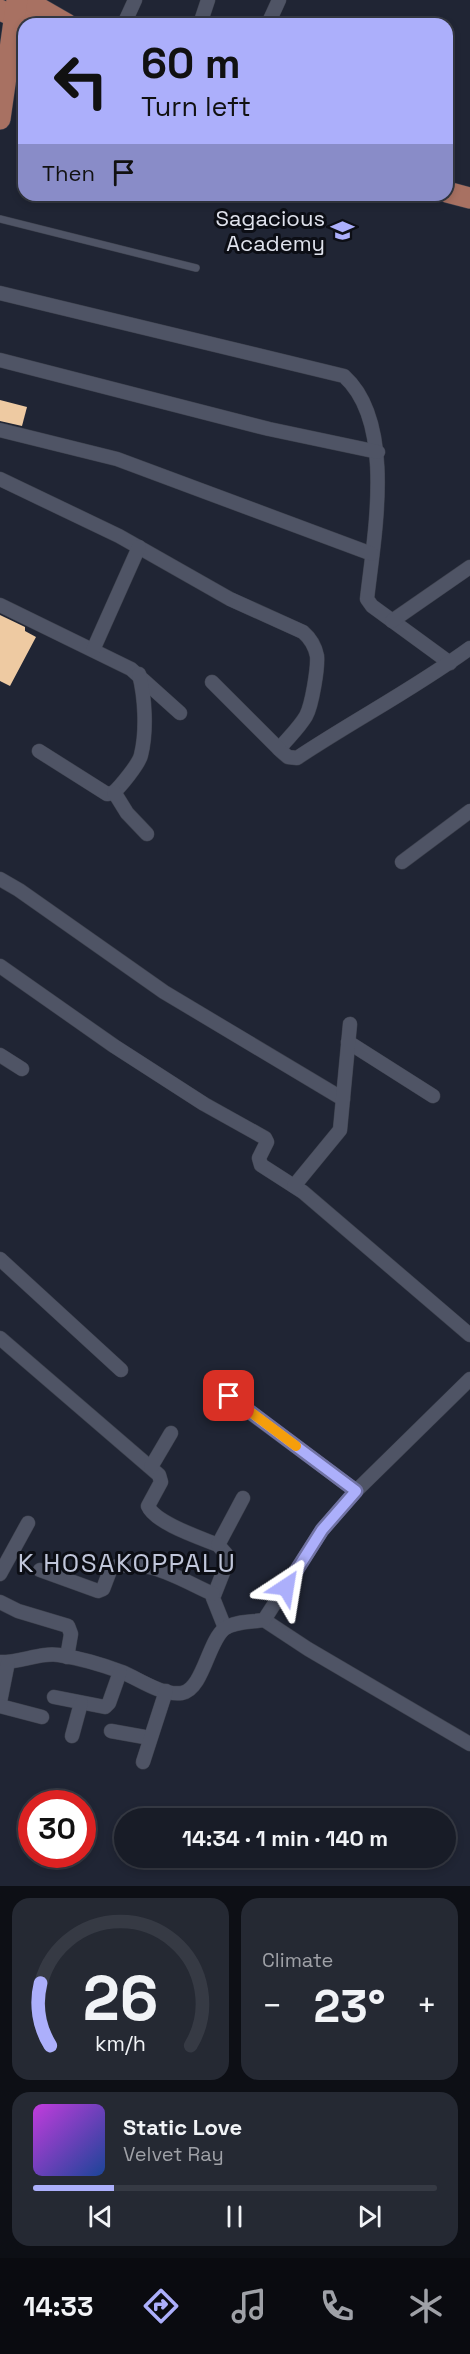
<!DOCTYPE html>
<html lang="en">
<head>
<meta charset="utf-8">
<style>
	body { margin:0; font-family:"Space Grotesk",sans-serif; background:#252933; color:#f1f3f6; height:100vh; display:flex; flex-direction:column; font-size:22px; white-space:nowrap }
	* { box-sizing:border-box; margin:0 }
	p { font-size:20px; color:#9fa1a7 }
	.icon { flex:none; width:33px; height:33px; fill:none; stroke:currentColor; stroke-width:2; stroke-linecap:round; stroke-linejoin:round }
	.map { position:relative; height:1886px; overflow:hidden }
	.side { display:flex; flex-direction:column; gap:12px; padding:12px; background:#0d0f15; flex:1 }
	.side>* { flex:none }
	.top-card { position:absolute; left:18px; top:18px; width:435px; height:183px; border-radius:18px; box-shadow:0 3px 9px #0003,0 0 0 2px #363a44; background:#acaffb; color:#111; overflow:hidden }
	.speed { position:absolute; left:18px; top:1790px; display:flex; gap:12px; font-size:30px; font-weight:700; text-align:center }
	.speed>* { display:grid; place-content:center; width:78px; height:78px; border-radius:50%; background:#181c27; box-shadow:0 3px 9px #0003,0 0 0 2px #363a44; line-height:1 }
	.speed .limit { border:9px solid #d22; background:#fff; color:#111 }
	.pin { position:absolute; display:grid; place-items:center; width:51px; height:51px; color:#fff; margin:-26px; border-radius:12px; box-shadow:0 3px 9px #0006 }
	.me { position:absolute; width:66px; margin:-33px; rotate:33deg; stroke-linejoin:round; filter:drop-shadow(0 0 4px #0008) }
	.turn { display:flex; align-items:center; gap:21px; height:126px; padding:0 24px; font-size:27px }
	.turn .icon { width:78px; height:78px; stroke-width:2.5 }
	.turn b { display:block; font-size:42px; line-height:51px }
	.then { display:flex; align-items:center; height:57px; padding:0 24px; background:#0003; gap:12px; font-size:22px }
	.big { font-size:45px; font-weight:700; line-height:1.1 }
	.side .card { flex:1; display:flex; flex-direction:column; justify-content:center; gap:9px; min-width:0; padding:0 21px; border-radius:18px; background:#252933 }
	.side .dial { align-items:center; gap:0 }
	.dial svg { height:156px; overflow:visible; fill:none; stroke:#363a44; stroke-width:7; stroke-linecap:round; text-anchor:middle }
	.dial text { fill:#f1f3f6; stroke:none }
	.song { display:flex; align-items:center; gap:18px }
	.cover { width:72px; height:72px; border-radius:9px; background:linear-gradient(135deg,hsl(290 70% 55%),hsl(220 70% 35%)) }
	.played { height:6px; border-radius:3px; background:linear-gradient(90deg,#acaffb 20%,#363a44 20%) }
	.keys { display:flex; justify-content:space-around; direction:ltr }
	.heat { display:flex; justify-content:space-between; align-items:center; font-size:33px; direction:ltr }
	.side .tiles { flex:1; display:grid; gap:12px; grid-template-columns:1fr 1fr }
	.card:last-child { grid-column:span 2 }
	.trip { position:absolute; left:114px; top:1808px; width:342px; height:60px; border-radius:30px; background:#181c27; box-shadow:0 3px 9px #0003,0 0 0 2px #363a44; font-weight:700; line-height:60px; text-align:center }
	.dock { display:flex; height:96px; justify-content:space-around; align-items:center; background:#0a0b10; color:#9fa1a7 }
	.dock .icon { width:42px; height:42px }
	.dock .current { color:#acaffb }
	.dock b { font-size:27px; color:#f1f3f6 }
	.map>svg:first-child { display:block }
	.building { fill:#eecaa2 }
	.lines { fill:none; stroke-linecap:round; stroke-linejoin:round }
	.service-casing { stroke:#3d414d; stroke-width:8 }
	.minor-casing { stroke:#3d414d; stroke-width:15 }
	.trunk-casing { stroke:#3d414d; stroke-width:22 }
	.service { stroke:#4f5465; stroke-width:7 }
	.minor { stroke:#4f5465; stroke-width:14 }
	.trunk { stroke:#a87162; stroke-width:21 }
	.route-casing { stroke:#7072a3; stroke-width:15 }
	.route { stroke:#acaffb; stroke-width:10 }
	.slow { stroke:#f59e0b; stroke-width:10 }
	.labels { text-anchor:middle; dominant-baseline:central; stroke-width:6; stroke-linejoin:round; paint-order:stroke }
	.poi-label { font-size:22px; fill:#dfe2ec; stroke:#0c0e15; text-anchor:end }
	.quarter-label { font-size:26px; letter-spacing:1.5px; fill:#c0c6da; stroke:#0c0e15 }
</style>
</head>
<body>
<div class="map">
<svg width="470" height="1886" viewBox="0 0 470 1886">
	<rect width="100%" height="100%" fill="#202534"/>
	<g class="building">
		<polygon points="0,400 27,407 22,426 0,421"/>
		<polygon points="0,615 25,627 25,631 36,637 10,686 0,681"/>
	</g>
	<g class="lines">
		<defs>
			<polyline id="service" points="0,219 196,268"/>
			<g id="minor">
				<polyline points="124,24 135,0"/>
				<polyline points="200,24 208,0"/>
				<polyline points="268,24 279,0"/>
				<path d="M0 293 344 376C396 423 374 536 367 599L372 606 450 663"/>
				<polyline points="0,360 269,429 378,452"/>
				<polyline points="0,430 117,459 372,554"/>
				<path d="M0 479 119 536 230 599 303 632C310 638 315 646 317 656 318 668 312 705 306 716 299 728 288 738 279 749"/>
				<polyline points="0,605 131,669 180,713"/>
				<polyline points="392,621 470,567"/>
				<polyline points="93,650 139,547"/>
				<path d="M212 682 281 751 288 757 297 758C354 720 414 689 470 648"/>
				<path d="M39 751 107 794 113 793C120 787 139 764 141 755 147 731 145 697 139 674"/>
				<polyline points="114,792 127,813 147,834"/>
				<polyline points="402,862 470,811"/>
				<polyline points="0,879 19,890 164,992 343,1099"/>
				<polyline points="0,966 114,1046 204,1104 265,1138 267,1142 259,1158 261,1165 303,1192 470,1335"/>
				<polyline points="348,1042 433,1096"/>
				<polyline points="0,1055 22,1069"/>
				<polyline points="294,1186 340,1130 350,1024"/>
				<polyline points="0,1259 121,1370"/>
				<path d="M0 1338 159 1475 161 1482 148 1506C155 1523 201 1538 218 1545L226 1554 228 1560 213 1598 225 1628"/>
				<polyline points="229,1397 356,1491"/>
				<polyline points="151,1467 171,1433"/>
				<polyline points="218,1545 243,1498"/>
				<path d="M40 1570 98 1591 103 1589 111 1568C147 1556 181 1580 213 1594"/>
				<polyline points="0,1574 28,1523"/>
				<polyline points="0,1602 18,1611 68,1626 71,1634 67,1657"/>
				<polyline points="264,1620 308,1649 470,1744"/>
				<path d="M0 1662C20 1663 40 1652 59 1655 79 1658 103 1665 122 1672 139 1679 162 1696 182 1693 203 1689 208 1642 224 1629 234 1621 252 1622 264 1620L322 1530 356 1491 470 1379"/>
				<polyline points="54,1697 105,1707 109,1703 120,1672"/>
				<polyline points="0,1702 8,1662"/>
				<polyline points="0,1706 42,1717"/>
				<polyline points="111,1731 150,1738"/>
				<polyline points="72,1736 81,1703"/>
				<polyline points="143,1762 166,1691"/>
			</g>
			<g id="trunk">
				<polyline points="25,0 67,24"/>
				<polyline points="0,10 31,24"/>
				<polyline points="0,119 17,0"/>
				<polyline points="447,192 470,198"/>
			</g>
		</defs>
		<use href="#service" class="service-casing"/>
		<use href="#minor" class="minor-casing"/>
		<use href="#trunk" class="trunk-casing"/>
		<use href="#service" class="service"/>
		<use href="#minor" class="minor"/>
		<use href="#trunk" class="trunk"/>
	</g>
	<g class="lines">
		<defs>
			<polyline id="route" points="229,1396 356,1491 322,1530 286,1587"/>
		</defs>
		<use href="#route" class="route-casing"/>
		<use href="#route" class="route"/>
		<polyline class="slow" points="252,1413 296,1446"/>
	</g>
	<defs>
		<symbol id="school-bare" viewBox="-9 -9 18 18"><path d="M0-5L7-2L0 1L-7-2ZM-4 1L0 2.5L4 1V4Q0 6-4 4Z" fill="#acaffb" stroke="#0c0e15" stroke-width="2.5" paint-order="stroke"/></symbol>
	</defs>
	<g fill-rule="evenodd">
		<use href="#school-bare" x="326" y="214" width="33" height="33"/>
	</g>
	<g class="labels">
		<g class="poi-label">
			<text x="325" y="218">Sagacious<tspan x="325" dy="25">Academy</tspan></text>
		</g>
		<g class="quarter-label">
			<text x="127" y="1563">K HOSAKOPPALU</text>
		</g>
	</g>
</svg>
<div class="speed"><div class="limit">30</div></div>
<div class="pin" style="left:229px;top:1396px;background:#d93025"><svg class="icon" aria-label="arrive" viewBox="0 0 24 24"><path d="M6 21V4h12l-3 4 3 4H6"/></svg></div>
<svg class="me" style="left:286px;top:1587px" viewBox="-20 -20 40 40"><path d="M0-17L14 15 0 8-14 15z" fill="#acaffb" stroke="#fff" stroke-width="4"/></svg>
<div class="trip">14:34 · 1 min · 140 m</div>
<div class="top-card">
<div class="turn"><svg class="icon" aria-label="left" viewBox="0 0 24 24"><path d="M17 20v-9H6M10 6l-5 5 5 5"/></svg><div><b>60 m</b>Turn left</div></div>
<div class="then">Then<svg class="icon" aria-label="arrive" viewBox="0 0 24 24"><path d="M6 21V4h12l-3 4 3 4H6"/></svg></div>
</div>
</div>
<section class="side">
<div class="tiles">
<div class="card dial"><svg viewBox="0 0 100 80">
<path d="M14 69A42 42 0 1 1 86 69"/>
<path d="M14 69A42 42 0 0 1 9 37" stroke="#acaffb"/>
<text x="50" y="56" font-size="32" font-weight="700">26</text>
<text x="50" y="72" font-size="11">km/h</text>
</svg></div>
<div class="card"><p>Climate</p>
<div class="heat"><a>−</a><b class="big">23°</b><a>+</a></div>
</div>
<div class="card">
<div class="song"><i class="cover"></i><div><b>Static Love</b><p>Velvet Ray</p></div></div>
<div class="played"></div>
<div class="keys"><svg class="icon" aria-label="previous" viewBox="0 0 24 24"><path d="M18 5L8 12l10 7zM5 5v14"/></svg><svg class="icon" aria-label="pause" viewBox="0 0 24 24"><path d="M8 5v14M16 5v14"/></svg><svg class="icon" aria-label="next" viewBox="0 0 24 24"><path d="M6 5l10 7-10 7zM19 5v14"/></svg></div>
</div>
</div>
</section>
<nav class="dock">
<b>14:33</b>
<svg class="icon current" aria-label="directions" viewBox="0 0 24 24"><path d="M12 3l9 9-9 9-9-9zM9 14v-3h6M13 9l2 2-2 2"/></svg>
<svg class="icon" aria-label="music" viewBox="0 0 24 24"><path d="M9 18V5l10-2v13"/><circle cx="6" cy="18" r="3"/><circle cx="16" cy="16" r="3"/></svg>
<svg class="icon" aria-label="phone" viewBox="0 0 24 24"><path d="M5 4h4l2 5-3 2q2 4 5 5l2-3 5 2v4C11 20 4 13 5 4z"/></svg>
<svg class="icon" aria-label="climate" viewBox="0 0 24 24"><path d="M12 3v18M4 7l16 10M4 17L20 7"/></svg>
</nav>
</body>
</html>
